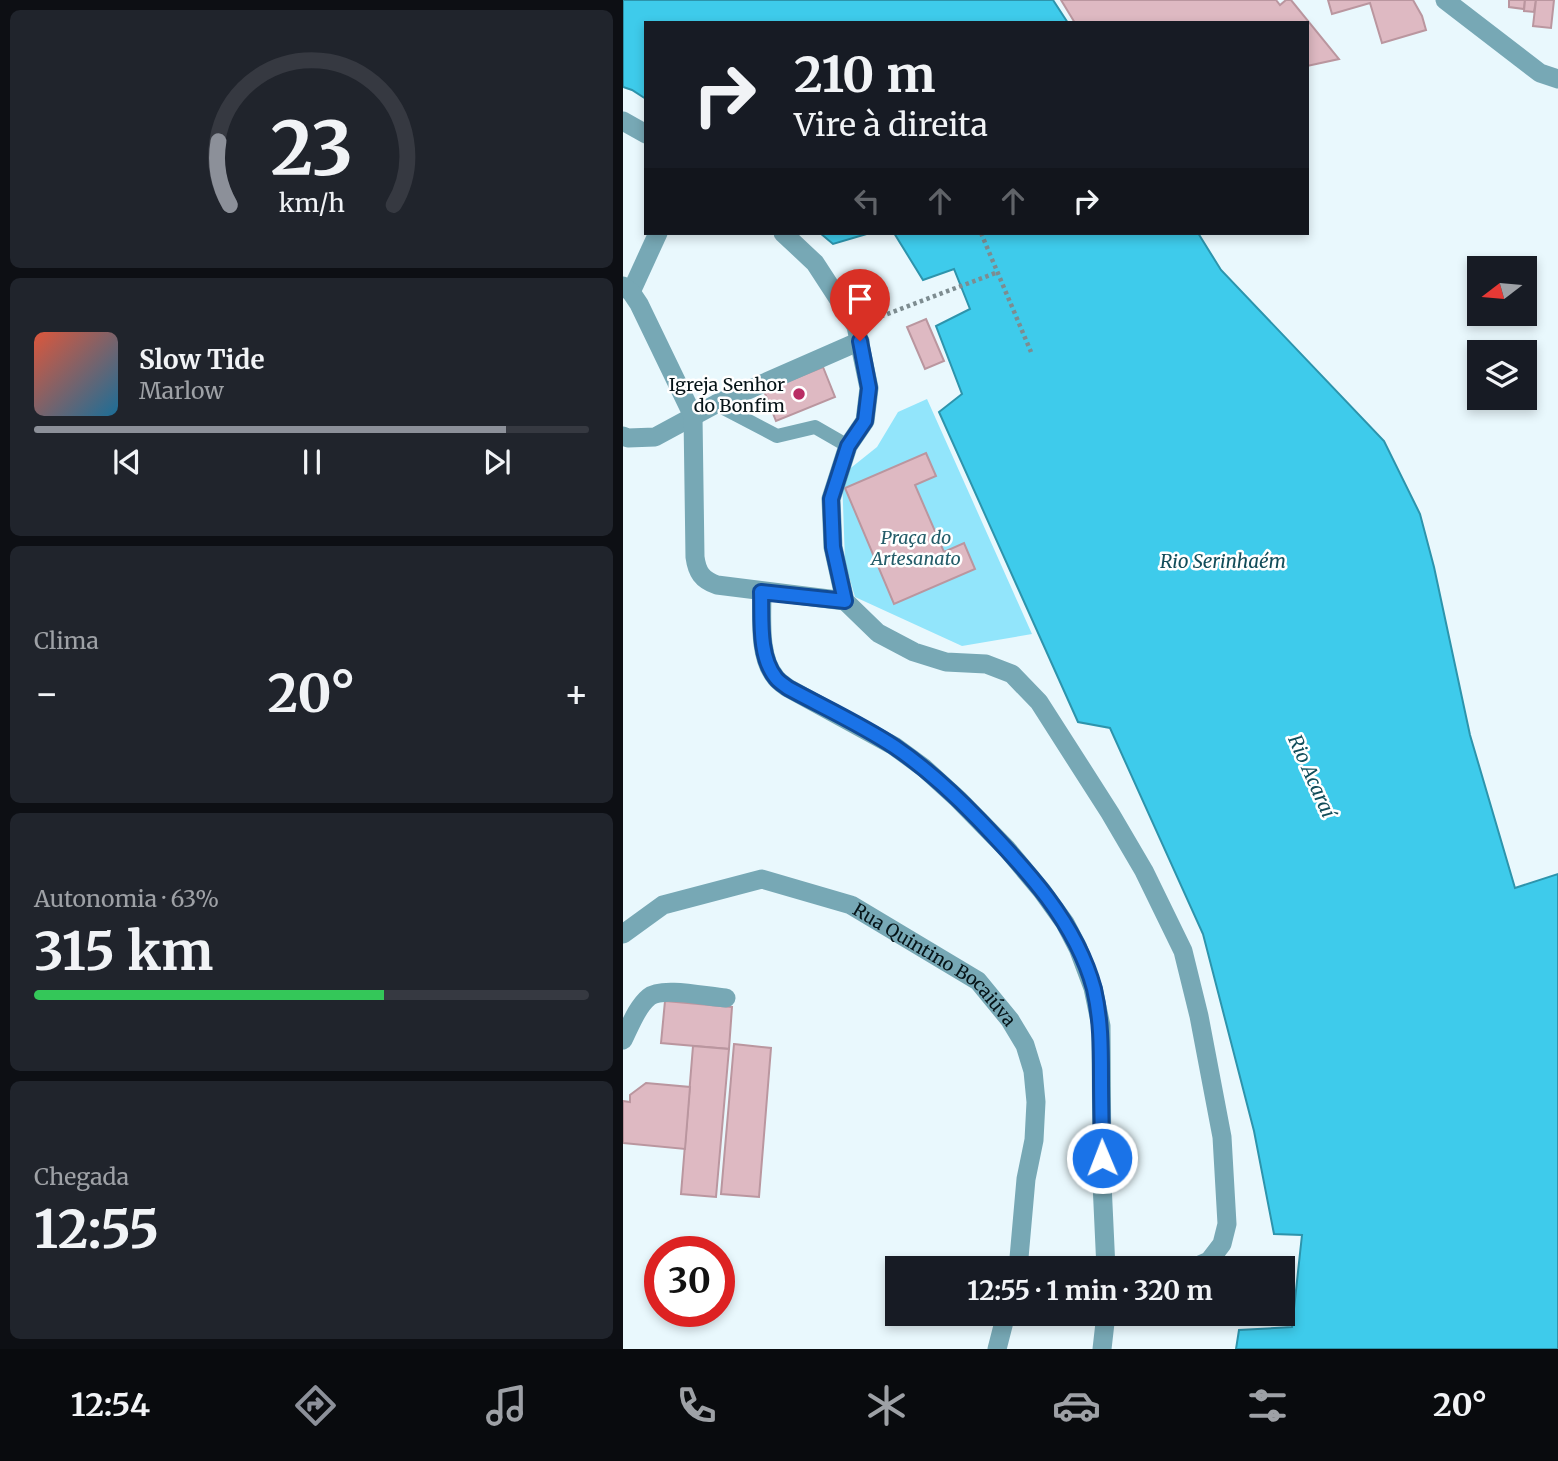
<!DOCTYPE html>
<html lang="pt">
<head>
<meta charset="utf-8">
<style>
	body { margin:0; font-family:Merriweather,serif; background:#20242c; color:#f1f3f6; height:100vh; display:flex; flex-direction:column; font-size:26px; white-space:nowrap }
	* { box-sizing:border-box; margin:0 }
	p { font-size:23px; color:#9ea1a6 }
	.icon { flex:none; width:38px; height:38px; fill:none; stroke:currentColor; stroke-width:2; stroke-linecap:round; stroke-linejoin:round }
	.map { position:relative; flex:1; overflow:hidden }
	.sheet { display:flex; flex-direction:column; gap:10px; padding:10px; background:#0d0f14; width:623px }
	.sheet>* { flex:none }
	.hud { position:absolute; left:21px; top:21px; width:665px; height:214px; border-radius:0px; box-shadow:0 4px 10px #0003; background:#171b24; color:#f1f3f6; overflow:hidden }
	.needle { width:46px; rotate:254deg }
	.controls { position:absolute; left:844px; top:256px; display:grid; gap:14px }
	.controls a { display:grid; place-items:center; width:70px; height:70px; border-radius:0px; background:#171b24; box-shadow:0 4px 10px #0003; font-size:35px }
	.speed { position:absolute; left:21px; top:1236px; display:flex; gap:14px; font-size:35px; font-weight:700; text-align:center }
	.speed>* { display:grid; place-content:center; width:91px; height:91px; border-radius:50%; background:#171b24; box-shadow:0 4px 10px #0003; line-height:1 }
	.speed .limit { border:10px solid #d22; background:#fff; color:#111 }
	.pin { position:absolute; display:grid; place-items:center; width:60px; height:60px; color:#fff; margin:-72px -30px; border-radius:50% 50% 50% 0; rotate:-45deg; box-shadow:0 0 7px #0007 }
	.pin .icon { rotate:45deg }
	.me { position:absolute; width:77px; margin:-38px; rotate:359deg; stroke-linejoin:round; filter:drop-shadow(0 0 5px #0008) }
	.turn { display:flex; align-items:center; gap:24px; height:147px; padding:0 35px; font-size:32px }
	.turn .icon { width:91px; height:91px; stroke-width:2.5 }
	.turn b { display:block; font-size:49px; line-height:60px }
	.lanes { display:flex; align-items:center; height:66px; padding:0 35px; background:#0003; justify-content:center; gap:35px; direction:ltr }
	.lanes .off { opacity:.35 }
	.big { font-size:52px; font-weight:700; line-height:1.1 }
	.sheet .tile { flex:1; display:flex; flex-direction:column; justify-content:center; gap:10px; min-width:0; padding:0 24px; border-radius:10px; background:#20242c }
	.sheet .dial { align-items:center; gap:0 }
	.dial svg { height:182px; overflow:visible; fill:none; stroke:#363941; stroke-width:7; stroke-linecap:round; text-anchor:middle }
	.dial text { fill:#f1f3f6; stroke:none }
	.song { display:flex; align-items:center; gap:21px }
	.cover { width:84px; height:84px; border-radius:10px; background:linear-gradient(135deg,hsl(10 70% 55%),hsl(200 70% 35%)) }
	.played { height:7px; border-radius:4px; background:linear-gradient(90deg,#8c9099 85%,#363941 85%) }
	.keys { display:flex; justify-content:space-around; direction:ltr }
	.heat { display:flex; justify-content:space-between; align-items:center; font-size:38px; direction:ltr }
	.charge { height:10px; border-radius:5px; background:linear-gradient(90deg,#34c759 63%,#363941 0) }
	.trip { position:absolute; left:262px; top:1256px; width:410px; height:70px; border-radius:0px; background:#171b24; box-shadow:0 4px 10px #0003; font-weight:700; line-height:70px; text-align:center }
	.tab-bar { display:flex; height:112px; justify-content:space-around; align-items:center; background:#090b0e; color:#9ea1a6 }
	.tab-bar .icon { width:49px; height:49px }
	.tab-bar .active { color:#8c9099 }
	.tab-bar b { font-size:32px; color:#f1f3f6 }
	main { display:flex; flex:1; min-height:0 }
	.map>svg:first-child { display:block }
	.green { fill:#92e5fb }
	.water { fill:#3ecbeb; stroke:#2d94ac; stroke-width:2 }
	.building { fill:#deb9c2; stroke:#ba969f; stroke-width:2 }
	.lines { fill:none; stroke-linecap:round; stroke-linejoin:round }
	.path { stroke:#7d8c90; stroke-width:4.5; stroke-dasharray:3.5 3.5; stroke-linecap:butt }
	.pedestrian { stroke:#77a8b5; stroke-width:14 }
	.minor { stroke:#77a8b5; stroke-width:19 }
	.tertiary { stroke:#77a8b5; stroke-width:19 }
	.route-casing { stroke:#114b97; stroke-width:18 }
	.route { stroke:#1a73e8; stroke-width:12 }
	.poi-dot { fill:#b92d64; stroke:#fff; stroke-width:2.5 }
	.labels { text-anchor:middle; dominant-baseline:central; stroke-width:5; stroke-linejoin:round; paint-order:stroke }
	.poi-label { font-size:18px; fill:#061418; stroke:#fff; text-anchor:end }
	.park-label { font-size:18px; font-style:italic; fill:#245c69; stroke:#fff }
	.street-label { font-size:18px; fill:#061418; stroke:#fff }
	.water-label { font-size:19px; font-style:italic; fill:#124d5a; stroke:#fff }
</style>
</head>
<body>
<main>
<section class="sheet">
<div class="tile dial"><svg viewBox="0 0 100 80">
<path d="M14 69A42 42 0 1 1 86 69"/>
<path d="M14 69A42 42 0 0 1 9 41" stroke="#8c9099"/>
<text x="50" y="56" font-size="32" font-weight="700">23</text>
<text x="50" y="72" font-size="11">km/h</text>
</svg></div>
<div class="tile">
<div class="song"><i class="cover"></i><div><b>Slow Tide</b><p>Marlow</p></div></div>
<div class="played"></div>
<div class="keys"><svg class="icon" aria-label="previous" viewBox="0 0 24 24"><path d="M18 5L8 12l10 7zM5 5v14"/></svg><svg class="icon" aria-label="pause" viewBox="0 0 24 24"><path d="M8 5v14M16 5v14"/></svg><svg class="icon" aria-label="next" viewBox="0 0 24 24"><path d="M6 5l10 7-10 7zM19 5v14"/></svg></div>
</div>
<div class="tile"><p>Clima</p>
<div class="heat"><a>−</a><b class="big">20°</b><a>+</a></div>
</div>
<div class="tile"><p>Autonomia · 63%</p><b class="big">315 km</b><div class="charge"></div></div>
<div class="tile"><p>Chegada</p><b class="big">12:55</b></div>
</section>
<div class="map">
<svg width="935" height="1349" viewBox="0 0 935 1349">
	<rect width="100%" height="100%" fill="#e9f8fd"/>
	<polygon class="green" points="304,399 409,634 339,646 232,597 222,562 219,475 254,447 275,412"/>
	<g class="water">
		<polygon points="0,0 430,0 445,23 23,23 23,99 9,90 0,87"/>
		<polygon points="197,233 247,233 210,244"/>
		<polygon points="271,233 575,233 598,270 761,441 797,514 811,567 847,735 892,888 935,874 935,1349 613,1349 616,1330 669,1327 679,1235 651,1234 631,1131 580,934 487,728 455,722 316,412 339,394 313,326 347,309 331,269 300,280"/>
	</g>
	<g class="building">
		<polygon points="438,0 653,0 657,5 663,0 668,0 716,59 684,66 684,23 452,23"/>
		<polygon points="705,0 790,0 799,16 803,30 759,43 747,3 709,14"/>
		<polygon points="886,0 902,0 901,9 886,7"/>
		<polygon points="902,0 913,0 911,12 901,11"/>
		<polygon points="913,0 931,0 928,28 910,26"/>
		<polygon points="303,319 321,361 302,369 284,327"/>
		<polygon points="200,367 212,397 153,421 141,391"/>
		<polygon points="303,453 313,476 292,485 321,552 341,543 352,569 271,604 222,488"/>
		<polygon points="42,1001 109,1007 106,1049 38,1043"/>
		<polygon points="111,1044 148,1048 136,1197 98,1194"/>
		<polygon points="70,1046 106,1049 93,1197 58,1194"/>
		<polygon points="23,1083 67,1087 62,1149 0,1143 0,1101 7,1102 7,1095"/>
	</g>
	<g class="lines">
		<g class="path">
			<polyline points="358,233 408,352"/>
			<polyline points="251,319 375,272"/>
		</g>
		<polyline class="pedestrian" points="93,404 154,436 192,427 225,446"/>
		<g class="minor">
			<polyline points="822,0 917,73 935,79"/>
			<polyline points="8,292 35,233"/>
			<polyline points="0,436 5,438 32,437 93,404 237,341"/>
			<path d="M139 592C139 618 135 657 153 678 156 682 161 685 165 688L271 746 301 768 335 799 384 849 419 891 442 923 455 948 470 988 478 1026 479 1183 483 1269 395 1267"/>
			<path id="s1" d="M0 934 40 905 139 879 228 905 355 981 387 1020 402 1045 410 1071 413 1102 411 1140 403 1179 395 1269"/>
			<path d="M0 1040C7 1026 14 1007 26 997 39 986 85 997 103 998"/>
			<polyline points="374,1349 383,1314"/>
		</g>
		<g class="tertiary">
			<polyline points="0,121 23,134"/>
			<polyline points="160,233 192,263 233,326 246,388 242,421 225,446 208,499 210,547 222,601 255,633 291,652 323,662 363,664 389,674 416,702 487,813 521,871 560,951 576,1016 599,1137 604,1224 599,1244 586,1261 568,1269"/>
			<path d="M0 286 8 292 16 304 70 416 72 557C74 572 79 580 94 585L222 601"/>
			<polyline points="479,1349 483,1314"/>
		</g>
	</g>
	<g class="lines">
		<defs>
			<path id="route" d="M237 341 246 388 242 421 225 446 208 499 210 547 222 601 138 592C139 618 135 656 153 678 156 682 161 685 165 688 200 707 239 725 272 747 303 768 330 793 356 820 403 869 453 922 471 989 478 1019 478 1048 478 1078 478 1105 479 1131 479 1158"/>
		</defs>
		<use href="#route" class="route-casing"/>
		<use href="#route" class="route"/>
	</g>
	<circle class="poi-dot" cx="176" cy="394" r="7"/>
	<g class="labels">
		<g class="poi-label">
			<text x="162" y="384">Igreja Senhor<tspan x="162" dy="21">do Bonfim</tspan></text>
		</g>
		<g class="park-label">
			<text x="293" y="537">Praça do<tspan x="293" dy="21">Artesanato</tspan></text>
		</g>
		<g class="street-label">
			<text stroke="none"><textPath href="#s1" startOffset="348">Rua Quintino Bocaiúva</textPath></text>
		</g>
		<g class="water-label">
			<text x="600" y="561">Rio Serinhaém</text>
			<text transform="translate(689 776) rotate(66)">Rio Acaraí</text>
		</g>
	</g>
</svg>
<div class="controls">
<a><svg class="needle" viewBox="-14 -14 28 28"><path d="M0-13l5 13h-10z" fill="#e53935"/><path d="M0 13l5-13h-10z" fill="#9ea1a6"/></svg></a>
<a><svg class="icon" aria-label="layers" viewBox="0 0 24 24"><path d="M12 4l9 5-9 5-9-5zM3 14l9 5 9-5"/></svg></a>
</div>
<div class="speed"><div class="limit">30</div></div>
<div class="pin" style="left:237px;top:341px;background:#d93025"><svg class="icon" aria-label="arrive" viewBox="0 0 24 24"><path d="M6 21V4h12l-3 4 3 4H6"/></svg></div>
<svg class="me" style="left:479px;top:1158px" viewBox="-20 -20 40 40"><circle r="17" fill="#1a73e8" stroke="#fff" stroke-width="3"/><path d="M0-11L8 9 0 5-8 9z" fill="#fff"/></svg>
<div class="trip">12:55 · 1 min · 320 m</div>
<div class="hud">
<div class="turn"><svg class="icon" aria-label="right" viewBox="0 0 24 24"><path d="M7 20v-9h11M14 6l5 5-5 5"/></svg><div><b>210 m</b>Vire à direita</div></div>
<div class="lanes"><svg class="icon off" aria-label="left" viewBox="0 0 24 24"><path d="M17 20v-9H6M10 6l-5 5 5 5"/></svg><svg class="icon off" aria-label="ahead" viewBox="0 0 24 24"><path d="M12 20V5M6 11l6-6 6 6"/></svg><svg class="icon off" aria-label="ahead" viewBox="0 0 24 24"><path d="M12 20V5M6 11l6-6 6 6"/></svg><svg class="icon" aria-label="right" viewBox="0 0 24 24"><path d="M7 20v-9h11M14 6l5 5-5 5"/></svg></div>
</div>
</div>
</main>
<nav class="tab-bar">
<b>12:54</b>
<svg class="icon active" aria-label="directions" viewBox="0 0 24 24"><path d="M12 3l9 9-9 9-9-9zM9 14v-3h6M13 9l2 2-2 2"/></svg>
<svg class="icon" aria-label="music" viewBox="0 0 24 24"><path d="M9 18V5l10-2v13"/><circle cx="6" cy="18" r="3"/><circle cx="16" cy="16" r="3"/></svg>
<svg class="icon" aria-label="phone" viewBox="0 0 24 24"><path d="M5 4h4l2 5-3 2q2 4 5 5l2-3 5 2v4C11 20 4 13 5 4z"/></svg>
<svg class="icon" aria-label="climate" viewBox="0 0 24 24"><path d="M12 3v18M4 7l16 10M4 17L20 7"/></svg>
<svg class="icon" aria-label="car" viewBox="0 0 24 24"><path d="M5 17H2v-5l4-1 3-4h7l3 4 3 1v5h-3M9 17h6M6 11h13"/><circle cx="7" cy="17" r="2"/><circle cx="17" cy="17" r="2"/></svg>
<svg class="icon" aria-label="filters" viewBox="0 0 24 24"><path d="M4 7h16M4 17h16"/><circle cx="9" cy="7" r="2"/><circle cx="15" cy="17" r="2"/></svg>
<b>20°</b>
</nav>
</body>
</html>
